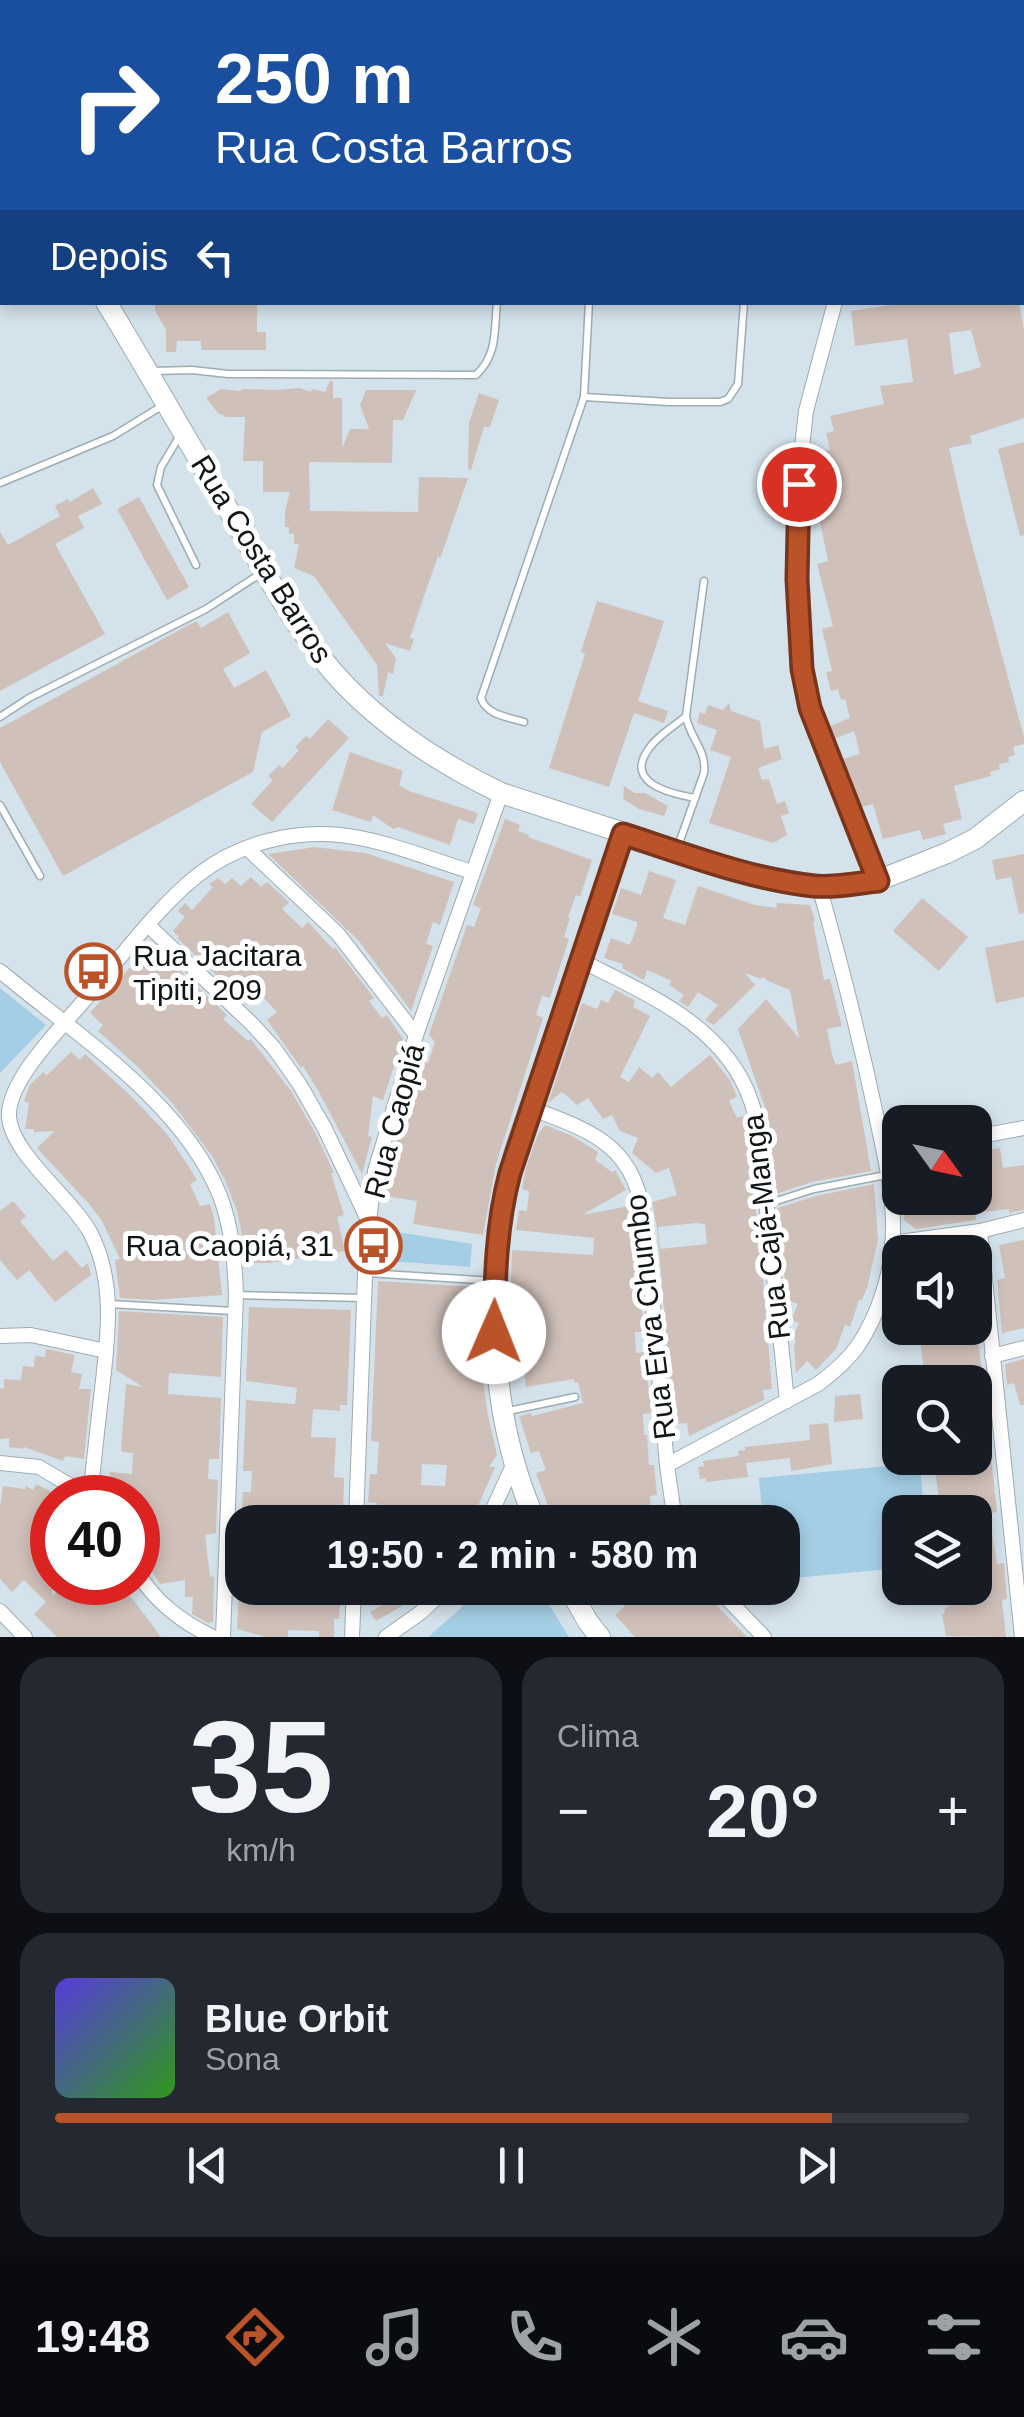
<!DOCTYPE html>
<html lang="pt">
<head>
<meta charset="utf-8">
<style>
	body { margin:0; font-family:Arial,sans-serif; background:#242831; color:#f1f3f6; height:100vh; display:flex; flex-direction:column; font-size:38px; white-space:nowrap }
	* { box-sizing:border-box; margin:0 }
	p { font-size:32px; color:#9ea1a6 }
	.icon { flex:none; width:55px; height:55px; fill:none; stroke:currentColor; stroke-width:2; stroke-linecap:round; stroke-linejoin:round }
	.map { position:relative; height:1637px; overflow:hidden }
	.drawer { display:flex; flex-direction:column; gap:20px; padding:20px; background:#0d0f14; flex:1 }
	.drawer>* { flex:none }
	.top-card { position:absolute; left:0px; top:0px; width:1025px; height:305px; box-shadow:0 5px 15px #0003; background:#1a4fa0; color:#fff; overflow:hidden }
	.needle { width:65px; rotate:123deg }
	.tools { position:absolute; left:882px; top:1105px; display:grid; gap:20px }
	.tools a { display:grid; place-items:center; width:110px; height:110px; border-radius:20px; background:#171b24; box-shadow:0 5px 15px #0003; font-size:50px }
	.speed { position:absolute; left:30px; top:1475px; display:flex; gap:20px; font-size:50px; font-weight:700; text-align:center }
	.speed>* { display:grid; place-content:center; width:130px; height:130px; border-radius:50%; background:#171b24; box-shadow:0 5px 15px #0003; line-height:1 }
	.speed .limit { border:15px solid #d22; background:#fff; color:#111 }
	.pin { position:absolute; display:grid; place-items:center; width:85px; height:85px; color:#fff; margin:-42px; border:5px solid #fff; border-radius:50%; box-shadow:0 2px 10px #0007 }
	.me { position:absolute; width:110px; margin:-55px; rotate:1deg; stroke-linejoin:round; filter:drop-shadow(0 0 8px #0008) }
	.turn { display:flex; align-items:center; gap:35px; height:210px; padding:0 50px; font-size:45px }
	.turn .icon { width:130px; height:130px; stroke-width:2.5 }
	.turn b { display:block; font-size:70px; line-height:85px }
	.then { display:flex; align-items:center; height:95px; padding:0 50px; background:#0003; gap:20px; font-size:38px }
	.big { font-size:75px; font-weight:800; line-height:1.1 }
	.drawer .tile { flex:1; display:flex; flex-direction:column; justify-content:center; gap:15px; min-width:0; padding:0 35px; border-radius:30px; background:#242831 }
	.drawer .dial { align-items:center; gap:0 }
	.dial b { font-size:130px; line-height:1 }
	.song { display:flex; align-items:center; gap:30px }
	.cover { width:120px; height:120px; border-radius:15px; background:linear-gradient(135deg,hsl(250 70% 55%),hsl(110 70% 35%)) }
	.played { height:10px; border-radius:5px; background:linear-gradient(90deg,#ba522a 85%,#363941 85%) }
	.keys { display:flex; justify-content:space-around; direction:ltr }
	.heat { display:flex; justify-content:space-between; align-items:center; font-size:55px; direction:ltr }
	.drawer .tiles { flex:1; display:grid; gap:20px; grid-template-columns:1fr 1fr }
	.tile:last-child { grid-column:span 2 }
	.trip { position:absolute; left:225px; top:1505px; width:575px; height:100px; border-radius:30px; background:#171b24; box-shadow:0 5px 15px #0003; font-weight:800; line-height:100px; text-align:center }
	.dock { display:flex; height:160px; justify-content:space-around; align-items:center; background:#090b0e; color:#9ea1a6 }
	.dock .icon { width:70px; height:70px }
	.dock .selected { color:#ba522a }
	.dock b { font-size:45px; color:#f1f3f6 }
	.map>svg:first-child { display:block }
	.green { fill:#a4cee5 }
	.building { fill:#d0c0ba; fill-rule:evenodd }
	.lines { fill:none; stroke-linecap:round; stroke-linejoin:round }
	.lane-casing { stroke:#9dabb3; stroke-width:9 }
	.street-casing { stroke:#9dabb3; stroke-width:16 }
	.secondary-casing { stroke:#9dabb3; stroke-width:22 }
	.lane { stroke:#fff; stroke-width:6 }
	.street { stroke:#fff; stroke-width:14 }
	.secondary { stroke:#fff; stroke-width:20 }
	.route-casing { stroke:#79351b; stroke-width:25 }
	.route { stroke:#ba522a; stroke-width:18 }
	.labels { text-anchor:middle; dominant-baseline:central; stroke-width:10; stroke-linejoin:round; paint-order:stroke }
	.street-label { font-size:30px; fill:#101518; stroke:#fff }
	.poi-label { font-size:30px; fill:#101518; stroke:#fff; text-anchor:start }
</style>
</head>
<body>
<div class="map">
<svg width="1024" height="1637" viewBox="0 0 1024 1637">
	<rect width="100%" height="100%" fill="#d4e2eb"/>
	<g class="green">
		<polygon points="0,988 46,1025 0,1073"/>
		<polygon points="391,1231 472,1244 470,1267 389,1261"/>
		<polygon points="920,1463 924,1512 900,1512 900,1568 783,1579 782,1522 763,1522 759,1478"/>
		<polygon points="479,1588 539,1588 569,1637 428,1637 460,1609"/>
	</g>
	<g class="building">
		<polygon points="155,302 257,302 257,332 266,332 266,350 201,350 201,341 177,341 176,352 166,352 166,330 155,310"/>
		<path d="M912 302H1019L1024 330V418L970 436 972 443 949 448 966 522 1024 737V744L1013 747 1015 755 1008 757 1009 762 999 764 1000 769 990 772 991 776 954 786 962 819 943 824 946 834 923 840 920 830 883 839 873 804 859 808 840 760 860 754 854 731 832 740 828 727 850 718 845 699 841 700 838 689 831 691 826 672 832 671 822 629 833 626 817 564 828 561 816 501 830 498 820 452 830 450 826 433 834 431 830 416 884 404 880 386 913 382 907 339 855 346 851 311ZM971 330 981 367 954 375 949 333Z"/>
		<polygon points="330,381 333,381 333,398 342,398 342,448 350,429 369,429 360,405 366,390 416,390 403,420 393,420 392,463 309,462 310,511 418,512 419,477 468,478 440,559 438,556 422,602 410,638 414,639 410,651 385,643 396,658 393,674 388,672 383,696 379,696 377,665 314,576 294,568 299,544 294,544 294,534 289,534 289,527 285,527 285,511 290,492 263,492 263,461 243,461 245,417 226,417 218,413 206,398 221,389 239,391 244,389 277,390 299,388 311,392 312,389 325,392"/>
		<polygon points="479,393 499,400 490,427 484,427 471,470 468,469 469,423"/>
		<polygon points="1024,442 1024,535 1020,536 998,449"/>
		<polygon points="93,488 102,504 78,516 84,528 55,544 105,634 0,691 0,532 8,545 60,516 55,506 68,499 70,502"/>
		<polygon points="139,497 189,587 167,600 117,509"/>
		<polygon points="597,601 664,621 638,701 668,711 664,723 634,713 609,787 549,768 585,654 581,652"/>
		<polygon points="228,612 250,653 223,669 234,688 266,670 291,716 262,732 253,772 63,876 0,762 0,728 183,628 197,621 201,628"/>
		<polygon points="729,703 731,711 760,721 764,749 778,745 782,759 758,768 762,780 769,779 777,804 785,801 789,813 781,816 787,835 773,843 709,823 731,757 710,750 717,730 697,723 700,712 705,714 708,705 723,710"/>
		<polygon points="328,719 349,738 272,822 251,804 273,780 268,776 279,765 283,768 299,750 295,747 306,736 310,739"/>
		<polygon points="350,752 403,771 399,785 409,791 478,813 474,824 458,819 450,845 398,827 393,829 373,815 371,822 332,810"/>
		<polygon points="624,786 635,793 645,793 668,806 664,816 639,809 623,799"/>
		<polygon points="505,819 520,825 518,831 529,835 528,837 592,860 580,897 576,895 568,917 570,918 564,937 569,939 550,998 542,996 536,1015 543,1018 496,1164 483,1235 413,1224 417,1201 385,1196 394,1148 413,1081 420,1061 428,1063 435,1042 429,1035 467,925 474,927 481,908 473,905"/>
		<polygon points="315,847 365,853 454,882 440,925 433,922 426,944 433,946 411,1011 359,941 268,854"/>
		<polygon points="1024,854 1024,913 1019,914 1011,877 996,880 992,860"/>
		<polygon points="649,871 676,880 663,918 685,925 698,886 755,905 777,908 776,903 810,905 815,921 813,922 824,980 830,979 842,1026 827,1029 832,1054 836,1065 852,1061 871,1171 812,1182 776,1194 768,1116 738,1029 766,999 799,1038 790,990 768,981 763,977 761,979 745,973 755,985 714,1025 705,1020 718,1005 698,992 688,1007 679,1001 684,995 669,985 672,981 647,970 644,980 622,968 623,964 604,958 611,938 630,945 637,926 637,922 612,914 621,888 641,895"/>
		<polygon points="251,877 261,887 267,882 289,902 282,909 302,928 308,922 333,949 335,947 374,998 369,1001 382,1018 387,1015 403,1039 383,1100 373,1096 368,1136 372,1137 362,1174 320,1094 303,1066 301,1068 267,1020 277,1012 260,994 248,1005 177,938 179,937 173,931 185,917 178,911 185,903 192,910 213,887 209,884 218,878 225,884 232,878 241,886"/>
		<polygon points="922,898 968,937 939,971 893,931"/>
		<polygon points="1024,940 1024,997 996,1003 985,948"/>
		<polygon points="161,952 227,1015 223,1019 248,1041 251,1039 291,1091 316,1134 334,1173 331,1173 344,1215 337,1217 345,1251 268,1263 248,1263 237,1211 225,1180 212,1156 173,1104 136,1065 98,1031 103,1025 90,1013 139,957 142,960 151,953 156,957"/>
		<path d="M615 990 635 1000 633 1007 650 1016 620 1077 629 1082 639 1067 652 1078 658 1072 671 1087 710 1055 730 1080 737 1097 729 1101 737 1118 744 1116 748 1135 763 1278 772 1389 763 1390 764 1400 689 1436 687 1423 674 1424 657 1228 652 1202 677 1195 669 1168 656 1173 632 1153 638 1138 620 1131 612 1115 603 1119 588 1098 577 1105 562 1092 548 1103 582 1003 597 1009 601 1000 608 1003ZM696 1223 705 1224 707 1244 660 1249 658 1227Z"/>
		<polygon points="71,1052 80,1060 85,1054 131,1096 167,1134 187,1164 197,1180 190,1184 200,1206 210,1204 214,1218 222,1295 153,1300 120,1298 115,1260 120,1259 102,1221 90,1205 37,1148 55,1131 34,1132 34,1129 25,1129 29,1103 24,1101 30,1085 43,1072 47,1075"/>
		<polygon points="545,1125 572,1136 598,1152 595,1160 612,1172 615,1170 626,1190 582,1215 630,1206 635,1230 644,1332 635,1332 636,1353 645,1352 651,1413 643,1414 644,1435 647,1435 649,1465 654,1465 657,1495 650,1496 651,1511 638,1512 642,1522 554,1522 536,1473 546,1470 539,1451 531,1453 519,1416 531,1413 532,1416 583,1403 578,1382 574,1383 574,1379 526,1387 519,1311 510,1311 512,1250 593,1255 594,1238 516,1230 519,1210 527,1211 529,1191 522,1189 526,1168 538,1134"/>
		<polygon points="1000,1148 1003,1168 1024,1165 1024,1210 1009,1213 1009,1209 975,1213 976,1220 916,1229 904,1220 902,1198 975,1198 975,1152"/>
		<polygon points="874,1184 878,1240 867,1288 862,1300 859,1300 850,1327 845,1325 836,1349 816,1370 807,1361 796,1373 794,1347 796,1340 792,1339 799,1323 791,1320 798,1304 787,1300 777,1208 816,1196"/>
		<polygon points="13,1201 26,1216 20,1221 53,1261 66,1250 82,1268 88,1263 91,1275 55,1302 29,1270 17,1280 0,1260 0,1211"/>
		<polygon points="1024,1240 1024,1328 1002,1333 997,1280 1005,1278 999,1245"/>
		<path d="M378 1281 479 1287 478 1322 482 1378 478 1379 483 1382 488 1415 497 1455 489 1467H495L471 1522H375L377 1503 368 1502 370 1474H377L379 1442 371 1441ZM422 1464 447 1465 445 1486 421 1485Z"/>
		<polygon points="249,1307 351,1310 347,1405 340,1405 340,1411 313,1409 311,1437 336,1438 334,1477 344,1478 343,1522 241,1522 243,1492 251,1492 252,1471 243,1471 246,1400 295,1404 297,1388 246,1381"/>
		<polygon points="119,1311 223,1317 221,1377 169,1373 168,1394 221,1398 219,1459 209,1459 208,1479 218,1480 216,1533 205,1535 210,1577 214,1576 213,1622 208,1623 192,1614 193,1597 185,1597 185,1580 160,1584 144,1558 148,1557 138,1539 138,1498 114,1498 109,1489 110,1472 132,1474 133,1453 122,1452 121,1449 126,1384 143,1387 116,1370"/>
		<polygon points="919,1328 977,1328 997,1512 990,1513 991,1526 997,1564 1004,1563 1007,1599 1002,1600 1006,1637 946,1636 942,1614 944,1614 945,1608 949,1607 947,1591 952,1590 952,1588 975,1588 975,1512 940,1512 934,1458 975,1458 975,1382 925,1382"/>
		<polygon points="46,1349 75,1355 71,1372 82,1374 79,1389 91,1389 84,1459 65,1456 63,1461 24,1447 23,1449 9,1447 9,1438 0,1439 0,1388 4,1389 4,1379 21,1380 23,1366 34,1367 35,1356 45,1357"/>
		<polygon points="1024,1359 1024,1405 1020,1405 1014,1383 1007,1385 1005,1364"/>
		<polygon points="860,1394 863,1419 834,1422 835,1396"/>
		<polygon points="828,1423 832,1464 791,1471 790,1458 746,1463 748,1477 706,1482 706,1478 700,1479 698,1467 704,1466 703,1461 739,1456 738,1451 745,1450 745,1447 810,1440 809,1425"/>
		<polygon points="36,1484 56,1494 52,1498 52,1510 45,1517 52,1525 47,1531 52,1537 52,1596 67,1582 116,1582 135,1602 161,1637 57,1637 34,1614 46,1602 24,1580 12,1592 0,1579 0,1508 3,1486 25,1489 26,1486 33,1490"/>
		<polygon points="239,1588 341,1588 339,1619 334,1619 334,1637 319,1637 319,1631 288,1630 288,1637 265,1637 237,1629"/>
		<polygon points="378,1588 426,1588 414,1599 376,1621 370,1612 394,1598"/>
		<polygon points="644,1588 700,1588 747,1637 635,1637 615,1615"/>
	</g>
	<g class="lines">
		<defs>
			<g id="lane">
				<polyline points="889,2 890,0"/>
				<polyline points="1022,254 1024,254"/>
				<path d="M153 371 192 370 228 374 476 375C498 354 494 331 497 302"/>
				<polyline points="584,397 669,402 720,402 728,399 738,384 744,302"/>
				<polyline points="179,437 161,467 157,485 196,565"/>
				<polyline points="0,483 113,436 165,404"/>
				<polyline points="0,717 29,698 206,609 263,572"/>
				<path d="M685 717C673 727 656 737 648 750 624 784 673 794 695 798"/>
				<path d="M524 722C508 717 486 715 481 698L584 397 589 302"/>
				<polyline points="0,805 40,876"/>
				<path d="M678 846 704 773C707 750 689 737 686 716L704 581"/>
				<polyline points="767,1204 814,1189 886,1175"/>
				<polyline points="367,1273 494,1281"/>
				<polyline points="236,1295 363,1298"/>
				<polyline points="110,1304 233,1311"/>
				<polyline points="508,1411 575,1397"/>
				<polyline points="649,1522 671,1514"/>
			</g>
			<g id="street">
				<polyline points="789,0 790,2"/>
				<polyline points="835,302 806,411 801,456 797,510 797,579 802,669 810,708 822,744 877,881"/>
				<polyline points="247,848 338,934 416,1035"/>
				<polyline points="149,926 252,1024 274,1048 300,1085 325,1129 369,1222"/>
				<path d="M580 960C646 994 725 1025 751 1101 758 1121 760 1142 762 1163L787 1401"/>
				<path d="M0 971C75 1034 183 1102 220 1196 232 1227 235 1261 236 1295L223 1637"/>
				<path d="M530 1108C600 1134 636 1147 646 1229L667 1465"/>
				<polyline points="975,1137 1024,1128"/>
				<polyline points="881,1138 900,1136"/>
				<polyline points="980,1231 1022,1637"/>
				<polyline points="892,1243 980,1231 1024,1220"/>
				<polyline points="0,1336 31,1335 106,1351"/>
				<polyline points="992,1356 1024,1348"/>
				<polyline points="0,1463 39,1467 91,1498"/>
				<path d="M90 1496C94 1463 97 1430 101 1398 107 1343 117 1285 91 1234 72 1198 12 1155 9 1117 7 1082 58 1031 81 1004 116 964 157 907 198 875 237 844 291 830 340 835 385 840 429 859 472 872"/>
				<polyline points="356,1522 366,1247 375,1171 416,1035 501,793"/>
				<polyline points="487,1522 515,1461"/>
				<path d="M675 1522 667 1465 818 1384C833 1373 846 1362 857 1347 879 1315 893 1270 893 1231 894 1191 883 1149 875 1110 859 1035 840 960 819 886"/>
				<path d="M138 1574C157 1603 181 1622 213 1637"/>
				<polyline points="717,1588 764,1637"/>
				<polyline points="0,1611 25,1637"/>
				<polyline points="352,1637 354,1588"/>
				<polyline points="386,1637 420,1613 447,1588"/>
			</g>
			<g id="secondary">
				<polyline points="0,127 2,131"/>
				<path d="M106 302C151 376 194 452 238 526 267 576 296 629 334 673 379 724 439 763 501 793L719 864 758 875 819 886 877 881 947 853 975 839 1024 801"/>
				<path d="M536 1522C485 1409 485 1269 515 1151L623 834"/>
				<polyline points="569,1588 588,1622 600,1637"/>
			</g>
		</defs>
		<use href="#lane" class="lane-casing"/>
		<use href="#street" class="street-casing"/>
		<use href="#secondary" class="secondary-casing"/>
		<use href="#lane" class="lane"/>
		<use href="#street" class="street"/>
		<use href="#secondary" class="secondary"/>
	</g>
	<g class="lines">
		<defs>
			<path id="route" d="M494 1332C495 1278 496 1225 510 1173L623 834C685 854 749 879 814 886 835 888 857 883 878 881L810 708 802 669 797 579 799 484"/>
		</defs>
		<use href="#route" class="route-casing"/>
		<use href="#route" class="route"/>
	</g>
	<defs>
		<symbol id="bus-ring" viewBox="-11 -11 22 22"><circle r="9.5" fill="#fff" stroke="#ba522a" stroke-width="1.5"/><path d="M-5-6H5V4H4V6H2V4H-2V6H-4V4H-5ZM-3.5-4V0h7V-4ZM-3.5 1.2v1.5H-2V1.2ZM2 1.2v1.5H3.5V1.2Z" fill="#ba522a"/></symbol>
	</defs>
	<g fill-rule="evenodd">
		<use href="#bus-ring" x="62" y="940" width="63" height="63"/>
		<use href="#bus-ring" x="342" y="1214" width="63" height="63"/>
	</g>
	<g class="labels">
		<g class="street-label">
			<text transform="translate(262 559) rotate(58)">Rua Costa Barros</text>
			<text transform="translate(394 1121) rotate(-75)">Rua Caopiá</text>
			<text transform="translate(766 1227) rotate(-97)">Rua Cajá-Manga</text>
			<text transform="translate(650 1317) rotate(-97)">Rua Erva Chumbo</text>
		</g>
		<g class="poi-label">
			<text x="133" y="955">Rua Jacitara<tspan x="133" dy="34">Tipiti, 209</tspan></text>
			<text x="334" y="1245" text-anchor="end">Rua Caopiá, 31</text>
		</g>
	</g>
</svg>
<div class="tools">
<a><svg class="needle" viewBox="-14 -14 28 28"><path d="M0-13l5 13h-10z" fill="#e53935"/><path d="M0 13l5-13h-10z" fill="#9ea1a6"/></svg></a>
<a><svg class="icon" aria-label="sound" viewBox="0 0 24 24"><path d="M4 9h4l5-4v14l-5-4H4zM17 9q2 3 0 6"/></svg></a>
<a><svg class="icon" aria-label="search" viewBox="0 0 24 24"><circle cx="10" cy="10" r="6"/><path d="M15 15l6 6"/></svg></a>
<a><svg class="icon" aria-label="layers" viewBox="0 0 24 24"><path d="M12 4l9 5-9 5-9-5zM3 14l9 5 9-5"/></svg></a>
</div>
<div class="speed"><div class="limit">40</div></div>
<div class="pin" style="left:799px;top:484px;background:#d93025"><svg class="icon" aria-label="arrive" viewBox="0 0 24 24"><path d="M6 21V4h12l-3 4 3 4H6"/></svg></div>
<svg class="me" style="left:494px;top:1332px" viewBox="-20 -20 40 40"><circle r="19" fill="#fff"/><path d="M0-13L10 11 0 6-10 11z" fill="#ba522a"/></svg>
<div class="trip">19:50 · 2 min · 580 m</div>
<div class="top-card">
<div class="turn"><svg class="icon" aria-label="right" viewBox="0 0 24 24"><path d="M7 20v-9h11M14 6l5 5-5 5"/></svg><div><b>250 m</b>Rua Costa Barros</div></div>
<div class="then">Depois<svg class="icon" aria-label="left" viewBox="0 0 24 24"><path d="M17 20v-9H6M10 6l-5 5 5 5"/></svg></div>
</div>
</div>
<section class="drawer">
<div class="tiles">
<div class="tile dial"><b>35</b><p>km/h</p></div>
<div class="tile"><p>Clima</p>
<div class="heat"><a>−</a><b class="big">20°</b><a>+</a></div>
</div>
<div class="tile">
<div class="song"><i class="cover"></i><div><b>Blue Orbit</b><p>Sona</p></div></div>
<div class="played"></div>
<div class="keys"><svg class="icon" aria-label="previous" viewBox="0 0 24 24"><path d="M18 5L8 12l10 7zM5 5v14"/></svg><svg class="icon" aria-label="pause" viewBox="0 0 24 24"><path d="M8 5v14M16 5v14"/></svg><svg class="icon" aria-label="next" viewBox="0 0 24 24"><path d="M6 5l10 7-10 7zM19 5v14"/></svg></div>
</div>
</div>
</section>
<nav class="dock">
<b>19:48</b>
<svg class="icon selected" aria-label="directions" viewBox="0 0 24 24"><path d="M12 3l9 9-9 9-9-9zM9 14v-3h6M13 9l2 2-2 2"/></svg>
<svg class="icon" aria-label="music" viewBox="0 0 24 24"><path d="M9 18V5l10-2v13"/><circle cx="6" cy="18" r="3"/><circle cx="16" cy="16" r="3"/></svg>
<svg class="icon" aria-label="phone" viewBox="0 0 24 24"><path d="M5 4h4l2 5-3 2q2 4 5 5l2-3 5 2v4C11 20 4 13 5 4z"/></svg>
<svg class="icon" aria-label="climate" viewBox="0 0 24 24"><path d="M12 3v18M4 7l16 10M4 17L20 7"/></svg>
<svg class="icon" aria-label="car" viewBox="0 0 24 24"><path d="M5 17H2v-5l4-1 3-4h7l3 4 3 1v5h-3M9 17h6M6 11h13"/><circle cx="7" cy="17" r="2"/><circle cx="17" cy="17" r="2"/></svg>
<svg class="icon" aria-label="filters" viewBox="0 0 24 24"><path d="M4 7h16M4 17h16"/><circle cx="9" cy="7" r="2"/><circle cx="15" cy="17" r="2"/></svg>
</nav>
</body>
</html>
